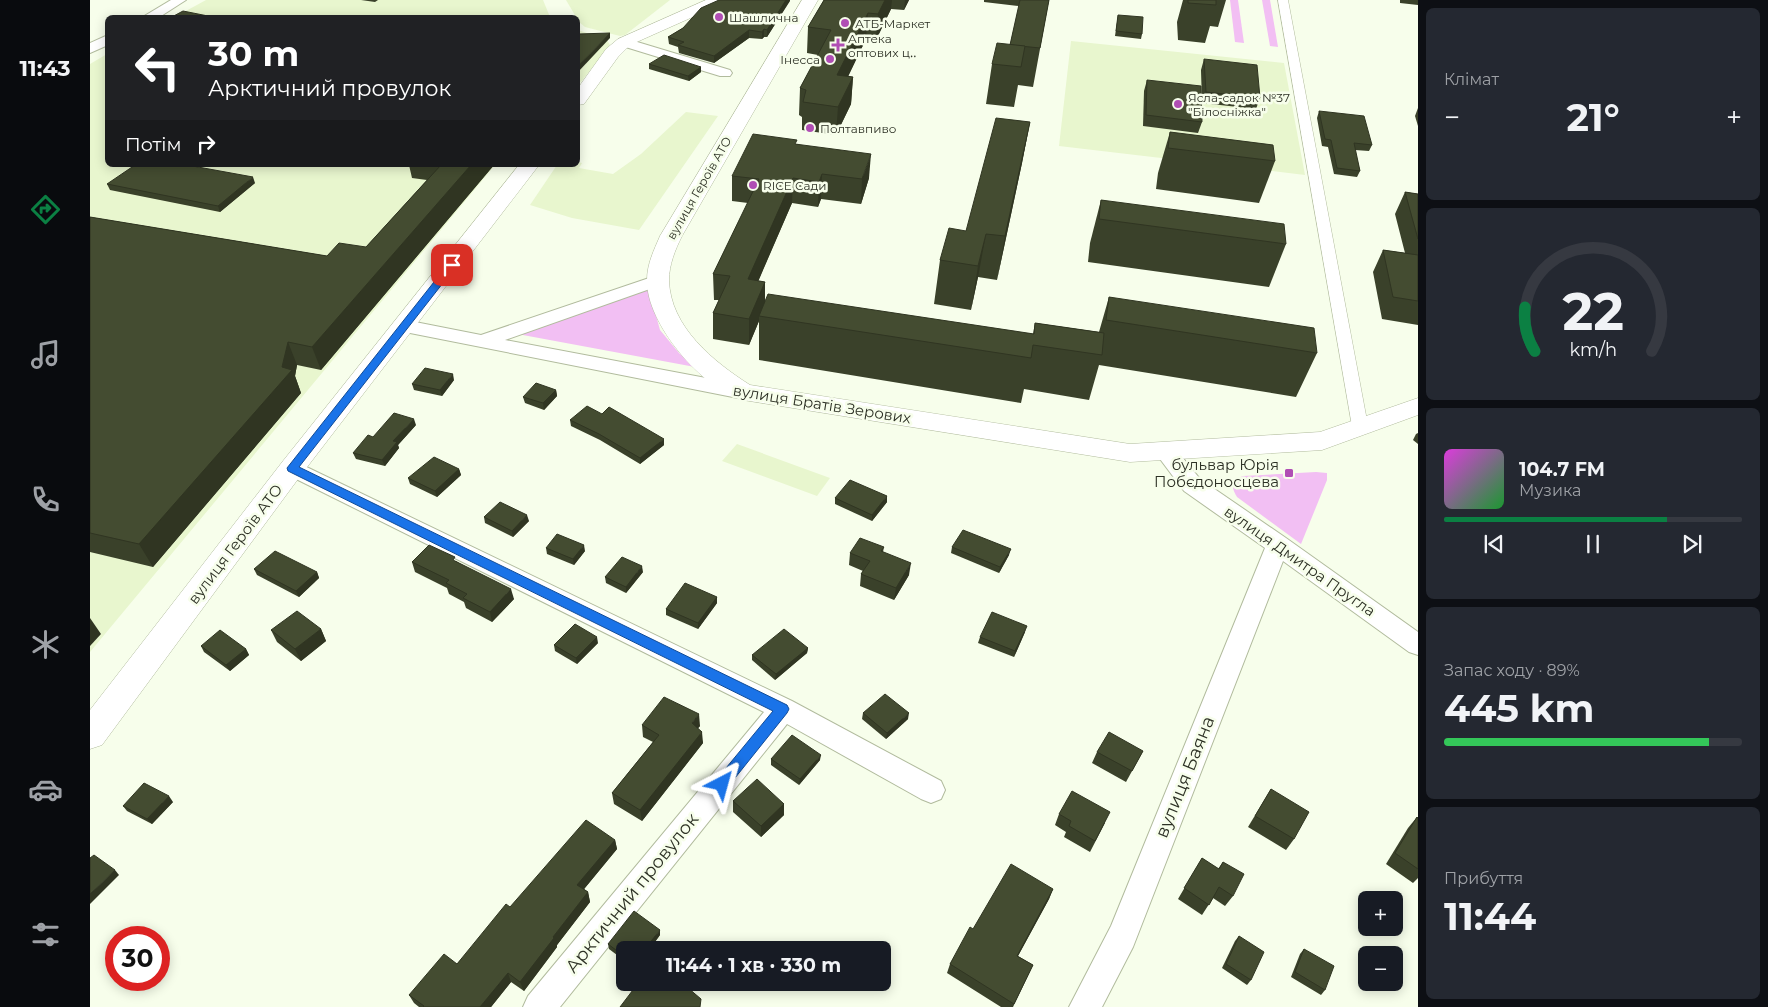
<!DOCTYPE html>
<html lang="uk">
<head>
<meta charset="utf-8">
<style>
	body { margin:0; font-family:Montserrat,sans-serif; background:#242831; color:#f1f3f6; height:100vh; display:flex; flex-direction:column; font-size:19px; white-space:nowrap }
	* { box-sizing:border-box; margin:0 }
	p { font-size:16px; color:#9ea1a6 }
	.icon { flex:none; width:28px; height:28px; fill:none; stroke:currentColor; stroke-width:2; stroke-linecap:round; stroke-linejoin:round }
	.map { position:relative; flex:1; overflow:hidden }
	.side { display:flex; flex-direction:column; gap:8px; padding:8px; background:#0d0f14; width:350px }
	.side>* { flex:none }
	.guide { position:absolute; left:15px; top:15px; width:475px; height:152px; border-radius:8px; box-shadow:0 2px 12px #0003; background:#202124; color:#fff; overflow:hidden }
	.buttons { position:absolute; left:1268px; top:891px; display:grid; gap:10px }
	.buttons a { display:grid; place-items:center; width:45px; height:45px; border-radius:8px; background:#171b24; box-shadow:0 2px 12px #0003; font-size:25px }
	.speed { position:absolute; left:15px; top:926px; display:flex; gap:10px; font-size:25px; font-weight:700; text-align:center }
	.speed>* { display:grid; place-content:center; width:65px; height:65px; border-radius:50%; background:#171b24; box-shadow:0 2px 12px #0003; line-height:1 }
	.speed .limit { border:8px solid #d22; background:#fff; color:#111 }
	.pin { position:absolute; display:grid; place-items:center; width:42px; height:42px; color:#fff; margin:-21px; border-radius:10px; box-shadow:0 2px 8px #0006 }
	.me { position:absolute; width:55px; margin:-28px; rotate:39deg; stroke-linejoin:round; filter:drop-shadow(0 0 4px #0008) }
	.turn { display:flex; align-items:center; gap:18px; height:105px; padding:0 20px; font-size:22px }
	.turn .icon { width:65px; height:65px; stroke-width:2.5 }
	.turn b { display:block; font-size:35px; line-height:42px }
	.then { display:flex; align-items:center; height:48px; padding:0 20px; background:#0003; gap:10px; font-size:19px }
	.big { font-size:38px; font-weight:700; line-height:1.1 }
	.side .tile { flex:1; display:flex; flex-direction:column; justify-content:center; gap:8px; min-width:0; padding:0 18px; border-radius:8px; background:#242831 }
	.side .dial { align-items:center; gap:0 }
	.dial svg { height:130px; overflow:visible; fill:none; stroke:#363941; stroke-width:7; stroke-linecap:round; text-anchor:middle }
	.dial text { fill:#f1f3f6; stroke:none }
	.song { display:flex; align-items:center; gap:15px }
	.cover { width:60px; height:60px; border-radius:8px; background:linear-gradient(135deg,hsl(300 70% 55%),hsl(130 70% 35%)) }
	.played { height:5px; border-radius:2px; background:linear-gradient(90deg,#0b8043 75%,#363941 75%) }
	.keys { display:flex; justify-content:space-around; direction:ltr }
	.heat { display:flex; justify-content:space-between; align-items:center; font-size:28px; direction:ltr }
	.charge { height:8px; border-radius:4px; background:linear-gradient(90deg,#34c759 89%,#363941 0) }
	.trip { position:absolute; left:526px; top:941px; width:275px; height:50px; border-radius:8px; background:#171b24; box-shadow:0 2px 12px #0003; font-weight:700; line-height:50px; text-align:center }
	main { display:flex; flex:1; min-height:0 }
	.dock { display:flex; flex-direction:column; width:90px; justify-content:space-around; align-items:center; background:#090b0e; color:#9ea1a6 }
	.dock .icon { width:35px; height:35px }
	.dock .active { color:#0b8043 }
	.dock b { font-size:22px; color:#f1f3f6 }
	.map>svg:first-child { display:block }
	.built { fill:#e8f6ce }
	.green { fill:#f2bff3 }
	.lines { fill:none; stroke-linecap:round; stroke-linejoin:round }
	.pedestrian-casing { stroke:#b1bb9d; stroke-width:1 }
	.minor-casing { stroke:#b1bb9d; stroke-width:2 }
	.tertiary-casing { stroke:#b1bb9d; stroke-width:1 }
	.secondary-casing { stroke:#b1bb9d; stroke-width:1 }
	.pedestrian { fill:#fff; fill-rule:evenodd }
	.minor { fill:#fff; fill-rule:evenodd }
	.tertiary { fill:#fff; fill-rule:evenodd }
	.secondary { fill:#fff; fill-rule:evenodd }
	.wall { fill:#3a412a }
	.shaded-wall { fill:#303522 }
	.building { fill:#444c31; stroke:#303522 }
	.route { fill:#1a73e8; stroke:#114b97 }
	.poi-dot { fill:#b04eb4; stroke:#f7feeb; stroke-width:2 }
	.labels { text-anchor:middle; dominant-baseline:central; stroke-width:5; stroke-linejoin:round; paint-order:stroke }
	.far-poi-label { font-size:12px; fill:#2d3125; stroke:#f7feeb; text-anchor:start }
	.far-street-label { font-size:12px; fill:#2d3125; stroke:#f7feeb }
	.street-label { font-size:15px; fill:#2d3125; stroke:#f7feeb }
	.poi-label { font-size:15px; fill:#2d3125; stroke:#f7feeb; text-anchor:end }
	.near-street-label { font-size:18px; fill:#2d3125; stroke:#f7feeb }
</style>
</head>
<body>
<main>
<nav class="dock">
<b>11:43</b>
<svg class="icon active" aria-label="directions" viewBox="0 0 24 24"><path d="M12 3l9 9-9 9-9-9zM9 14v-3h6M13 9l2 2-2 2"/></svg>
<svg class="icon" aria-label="music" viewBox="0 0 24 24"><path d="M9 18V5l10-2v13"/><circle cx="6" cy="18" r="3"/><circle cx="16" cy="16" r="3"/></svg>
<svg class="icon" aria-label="phone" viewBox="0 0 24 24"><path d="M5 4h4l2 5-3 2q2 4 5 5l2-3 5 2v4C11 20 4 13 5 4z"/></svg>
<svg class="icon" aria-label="climate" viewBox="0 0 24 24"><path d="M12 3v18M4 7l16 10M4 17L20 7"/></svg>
<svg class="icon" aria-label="car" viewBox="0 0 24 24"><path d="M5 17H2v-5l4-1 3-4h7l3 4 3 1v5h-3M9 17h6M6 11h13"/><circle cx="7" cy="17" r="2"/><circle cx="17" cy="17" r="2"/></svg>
<svg class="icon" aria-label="filters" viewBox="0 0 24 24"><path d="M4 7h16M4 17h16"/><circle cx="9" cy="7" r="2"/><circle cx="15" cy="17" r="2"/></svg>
</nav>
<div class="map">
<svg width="1328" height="1007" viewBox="0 0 1328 1007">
	<rect width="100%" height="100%" fill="#f7feeb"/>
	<g class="built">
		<polygon points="116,0 453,0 460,17 83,18"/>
		<polygon points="476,0 580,0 535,35 530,36 495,27 489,22"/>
		<polygon points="488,30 517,40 520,45 491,82 488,81"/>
		<polygon points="981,41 1194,63 1215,175 969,146"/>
		<polygon points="17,54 18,165 405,165 0,652 0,64"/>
		<polygon points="596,112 628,116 549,230 482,218 440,205 467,165 488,165 488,162 492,163 489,168 523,174 551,154"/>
		<polygon points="647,444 740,478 727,496 632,461"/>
	</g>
	<g class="green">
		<polygon points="1140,0 1148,0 1154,43 1145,42"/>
		<polygon points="1172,0 1180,0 1188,47 1180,46"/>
		<polygon points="557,283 570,330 589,353 605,367 416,332"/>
		<path d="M1226 472 1237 473V480L1211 544 1147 497C1143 490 1141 486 1146 479L1153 476Z"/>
	</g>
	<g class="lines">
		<defs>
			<polygon id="pedestrian" points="1188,0 1198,0 1278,426 1276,430 1270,431 1264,430 1262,426"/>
			<g id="minor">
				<polygon points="81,0 96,0 68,18 51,18"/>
				<polygon points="18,35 18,45 0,53 0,43"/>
				<polygon points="534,38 640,70 642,73 640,76 630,76 529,45 527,42 529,39"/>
				<polygon points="568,275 574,276 577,280 574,284 415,340 653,385 660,387 663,392 660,397 653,399 315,332 308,330 305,326 308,322 315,320 391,335"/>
				<polygon points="1075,444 1083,446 1110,479 1196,538 1328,632 1328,655 1319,652 1193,561 1043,947 1012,1007 979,1007 1021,926 1175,548 1094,491 1064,451 1067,446"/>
				<polygon points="202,460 702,701 851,781 855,790 851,799 841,803 831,799 697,724 470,1007 433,1007 438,996 674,712 194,473 191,468 194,463"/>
			</g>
			<path id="tertiary" d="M712 0H728L592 236C585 250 579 265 579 280 580 327 624 362 660 385L1040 444 1230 432 1328 398V415L1232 450 1040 462 653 400C612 389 556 323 557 280 557 264 564 250 570 236Z"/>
			<g id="secondary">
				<polygon points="616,0 637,0 634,3 540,45 528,57 494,104 488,105 488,88 516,49 528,39"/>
				<polygon points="429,165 449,165 211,475 12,745 0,749 0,710 193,461"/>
			</g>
		</defs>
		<use href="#pedestrian" class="pedestrian-casing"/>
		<use href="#minor" class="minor-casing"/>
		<use href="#tertiary" class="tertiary-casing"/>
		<use href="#secondary" class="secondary-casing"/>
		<use href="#pedestrian" class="pedestrian"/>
		<use href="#minor" class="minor"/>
		<use href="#tertiary" class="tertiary"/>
		<use href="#secondary" class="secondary"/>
	</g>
	<g class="wall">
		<polygon points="271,0 288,0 285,2"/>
		<polygon points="629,0 700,0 677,37 674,37 672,39 659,38 624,63 589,53 588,47 579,44 578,37 593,28"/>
		<polygon points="734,0 819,0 814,10 801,9 786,40 776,39 758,76 763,77 761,104 746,135 712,130 712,117 709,115 710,88 728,55 717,53 718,27"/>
		<polygon points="894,0 959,0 943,87 928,85 924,107 896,104 902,64 920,45 929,6 894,2"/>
		<polygon points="1093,0 1136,0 1128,27 1120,26 1115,43 1088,40 1087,22"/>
		<polygon points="1310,0 1328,0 1328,5 1310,3"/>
		<polygon points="1028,15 1052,34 1051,39 1025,36"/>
		<polygon points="1114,59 1170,98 1166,109 1112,103 1111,70"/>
		<polygon points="559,64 611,67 611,72 599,81 559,69"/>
		<polygon points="1057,80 1112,122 1108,133 1053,126 1054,91"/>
		<polygon points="1328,108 1328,126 1325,116"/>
		<polygon points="1229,111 1282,145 1279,151 1265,150 1270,171 1267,177 1244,174 1238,147 1232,146 1227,118"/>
		<polygon points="940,122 932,163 907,280 888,277 881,310 844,304 850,260 876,231"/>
		<polygon points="1080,132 1185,161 1169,203 1066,189 1068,173"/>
		<polygon points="707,144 779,178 771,204 731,199 728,207 702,203 668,281 675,282 675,302 943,334 945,323 1009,332 1019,297 1227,353 1206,397 1009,365 999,400 934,389 931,403 669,360 669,321 659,345 623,339 623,313 629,300 624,300 623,274 658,203 642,201 642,176"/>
		<polygon points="319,165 404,165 231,370 207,365 205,376 211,393 63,567 0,552 0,217 237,256 276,247 337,180 322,178"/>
		<polygon points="165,183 130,212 20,190 17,184"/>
		<polygon points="1315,192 1328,194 1328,325 1292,319 1283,272 1293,250 1315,253 1305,214"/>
		<polygon points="1011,200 1196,244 1179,287 998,262 1000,243"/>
		<polygon points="364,380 352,396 324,390 322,384"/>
		<polygon points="466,390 467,396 454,410 435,403 433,397"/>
		<polygon points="480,420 574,445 550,464 510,440 481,426"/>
		<polygon points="326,425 308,445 309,448 295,466 266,459 263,453 283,437"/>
		<polygon points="1328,433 1328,444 1323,440 1326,434"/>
		<polygon points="369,469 371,475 347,497 320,484 318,478"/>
		<polygon points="745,498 797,502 782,521 745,504"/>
		<polygon points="394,517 439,521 423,537 395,523"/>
		<polygon points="794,547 793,552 819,575 804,600 770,586 771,574 773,571 759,565 760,553"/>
		<polygon points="862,547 919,555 909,573 861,553"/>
		<polygon points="456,548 495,551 484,565 457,554"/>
		<polygon points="366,561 424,599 402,622 376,608 374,602 359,594 357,588 325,572 322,562"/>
		<polygon points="164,569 227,572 229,578 209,597 167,575"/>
		<polygon points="553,572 536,593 516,583 515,577"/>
		<polygon points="627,597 627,603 608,629 576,615 576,609"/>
		<polygon points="231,629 236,641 211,661 187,642 181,630"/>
		<polygon points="935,632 924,657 888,643 890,637"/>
		<polygon points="508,643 487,664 465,651 464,645"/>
		<polygon points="111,646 156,649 159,655 140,671 114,652"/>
		<polygon points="718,648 717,653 685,680 662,660 662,655"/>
		<polygon points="773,713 818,719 796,739 772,719"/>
		<polygon points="552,725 610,726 608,728 613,743 552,821 524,804 522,793 563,742 553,737"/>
		<polygon points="1053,751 1036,782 1002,763 1007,752"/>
		<polygon points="681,759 730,760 709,785 681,765"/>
		<polygon points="1181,789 1204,839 1196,850 1158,827"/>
		<polygon points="643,801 694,804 694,815 671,837 643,812"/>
		<polygon points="83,802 62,824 37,811 33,806"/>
		<polygon points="969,814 1015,823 1000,852 974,837 976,832 965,825"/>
		<polygon points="1327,817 1328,818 1328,878 1323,883 1296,864 1318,828"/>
		<polygon points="525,840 527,849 494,889 498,892 500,902 467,945 467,947 434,991 421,982 401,1007 329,1007 324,1003 319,995 367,964 420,907"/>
		<polygon points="1112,858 1128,869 1133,862 1143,896 1135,906 1123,898 1112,915 1088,899"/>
		<polygon points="963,889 959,899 928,956 943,965 923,1007 911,1007 857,973 860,964 883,929"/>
		<polygon points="570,935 559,950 535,950 535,961 519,949 518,944"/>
		<polygon points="1149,936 1161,980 1157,985 1132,968 1145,941"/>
		<polygon points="1214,949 1235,990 1231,995 1201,977 1210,954"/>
	</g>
	<g class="shaded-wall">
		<polygon points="696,0 700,0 700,1 677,37 677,30"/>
		<polygon points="795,0 802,0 801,9 786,40 788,14"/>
		<polygon points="815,0 819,0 814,10"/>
		<polygon points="778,13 776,39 746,102 747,75"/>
		<polygon points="674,29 674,37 672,39 672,32"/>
		<polygon points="659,30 659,38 624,63 624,56"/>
		<polygon points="520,33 520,38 488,72 488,66"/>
		<polygon points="611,67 611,72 599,81 598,76"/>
		<polygon points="763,77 761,104 746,135 748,107"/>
		<polygon points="940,122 932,163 907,280 915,236"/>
		<polygon points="781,154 779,178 771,204 772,179"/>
		<polygon points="381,165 404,165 231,370 222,347"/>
		<polygon points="732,174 731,199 728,207 729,182"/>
		<polygon points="163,177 165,183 130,212 128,206"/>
		<polygon points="703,178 702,203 658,305 658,279"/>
		<polygon points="896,234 888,277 881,310 888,266"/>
		<polygon points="675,282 675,308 669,316 669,321 659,345 659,319"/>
		<polygon points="198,342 207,365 205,376 211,393 63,567 49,544 192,367"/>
		<polygon points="363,374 364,380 352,396 350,390"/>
		<polygon points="466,390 467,396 454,410 453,403"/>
		<polygon points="324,419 326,425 308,445 309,448 295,466 292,460 303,441"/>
		<polygon points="574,439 574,445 550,464 550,458"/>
		<polygon points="369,469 371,475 347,497 345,491"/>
		<polygon points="797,496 797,502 782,521 782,515"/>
		<polygon points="437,515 439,521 423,537 422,531"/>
		<polygon points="494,545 495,551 484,565 483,559"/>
		<polygon points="921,549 919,555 909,573 910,567"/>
		<polygon points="821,563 819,575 804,600 806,588"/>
		<polygon points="552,566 553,572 536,593 536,587"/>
		<polygon points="227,572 229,578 209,597 206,591"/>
		<polygon points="421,589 424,599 402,622 400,612"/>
		<polygon points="627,597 627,603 608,629 608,623"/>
		<polygon points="0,618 11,634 0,646"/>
		<polygon points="937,626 935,632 924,657 925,651"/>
		<polygon points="231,629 236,641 211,661 205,649"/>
		<polygon points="507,637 508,643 487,664 486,658"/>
		<polygon points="718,648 717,653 685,680 686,674"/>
		<polygon points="156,649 159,655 140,671 136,665"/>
		<polygon points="819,713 818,719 796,739 797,733"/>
		<polygon points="609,714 610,726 603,734 602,723"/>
		<polygon points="612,732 613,743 552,821 550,810"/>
		<polygon points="731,755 730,760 709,785 710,779"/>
		<polygon points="79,796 83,802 62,824 57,819"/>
		<polygon points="694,804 694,815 671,837 671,826"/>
		<polygon points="525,840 527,849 490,894 487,885"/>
		<polygon points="25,870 29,875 0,904 0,894"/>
		<polygon points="963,889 959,899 923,965 927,956"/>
		<polygon points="498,892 500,902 467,945 467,947 434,991 430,982 463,937"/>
		<polygon points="570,930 570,935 559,950 554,950"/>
		<polygon points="418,973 421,982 401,1007 390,1007"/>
	</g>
	<g class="building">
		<polygon points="629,0 696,0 677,30 674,29 672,32 659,30 624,56 588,45 594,42 578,37 593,28 611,8"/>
		<polygon points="734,0 795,0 788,14 778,13 747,75 763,77 748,107 713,102 716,90 710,88 741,30 718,27"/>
		<polygon points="930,0 959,0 950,48 920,45"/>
		<polygon points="1098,0 1126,0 1126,5 1098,3"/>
		<polygon points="93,11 118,16 115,18 80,18"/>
		<polygon points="1028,15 1053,17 1052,34 1026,31"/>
		<polygon points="520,33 488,66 488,34"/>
		<polygon points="907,43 935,46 931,67 902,64"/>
		<polygon points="574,55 611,67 598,76 559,64"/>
		<polygon points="1114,59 1167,65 1170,98 1116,92"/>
		<polygon points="1057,80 1111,86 1112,122 1056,115"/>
		<polygon points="1229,111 1274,116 1282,145 1264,143 1270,171 1247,168 1241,140 1235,139"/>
		<polygon points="906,118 940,122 915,236 896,234 888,266 850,260 859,228 876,231"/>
		<polygon points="1080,132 1183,145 1185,161 1078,148"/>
		<polygon points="663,134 707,140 705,144 781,154 772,179 732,174 729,182 703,178 658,279 675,282 659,319 623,313 640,276 623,274 669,179 642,176"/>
		<polygon points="45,165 97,165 163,177 128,206 17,184"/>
		<polygon points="351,165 381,165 222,347 198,342 192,367 202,370 49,544 0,533 0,217 237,256 249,243 276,247"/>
		<polygon points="1315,192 1328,194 1328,239"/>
		<polygon points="1011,200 1194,224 1196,244 1009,219"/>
		<polygon points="1293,250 1328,255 1328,301 1303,297"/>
		<polygon points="678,294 944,334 945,323 1014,333 1012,355 943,345 941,358 669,316"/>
		<polygon points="1019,297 1224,328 1227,353 1016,320"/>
		<polygon points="335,368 363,374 350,390 322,384"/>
		<polygon points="446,383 466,390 453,403 433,397"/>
		<polygon points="497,406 512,414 519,407 574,439 550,458 509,434 480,420"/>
		<polygon points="304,413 324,419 303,441 307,442 292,460 263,453 278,435 283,437"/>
		<polygon points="344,457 369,469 345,491 318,478"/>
		<polygon points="760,480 797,496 782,515 745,498"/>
		<polygon points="410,502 437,515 422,531 394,517"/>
		<polygon points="873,530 921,549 910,567 862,547"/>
		<polygon points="467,534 494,545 483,559 456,548"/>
		<polygon points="770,538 794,547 791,551 821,563 806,588 771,574 780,561 760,553"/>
		<polygon points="339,545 365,557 363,560 421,589 400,612 373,598 377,594 356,583 359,580 322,562"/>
		<polygon points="185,551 227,572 206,591 164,569"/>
		<polygon points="532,557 552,566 536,587 515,577"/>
		<polygon points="595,583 627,597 608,623 576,609"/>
		<polygon points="207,611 231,629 205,649 181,630"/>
		<polygon points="902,612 937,626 925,651 890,637"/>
		<polygon points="485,624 507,637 486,658 464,645"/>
		<polygon points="694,629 718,648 686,674 662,655"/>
		<polygon points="130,630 156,649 136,665 111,646"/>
		<polygon points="795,694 819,713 797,733 773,713"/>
		<polygon points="574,697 609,714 602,723 612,732 550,810 522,793 569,735 552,725"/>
		<polygon points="1019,732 1053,751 1042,771 1007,752"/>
		<polygon points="702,735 731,755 710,779 681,759"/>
		<polygon points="667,779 694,804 671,826 643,801"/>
		<polygon points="54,783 79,796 57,819 33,806"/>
		<polygon points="1181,789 1219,812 1204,839 1165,816"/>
		<polygon points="982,791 1020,812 1005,841 979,826 981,821 969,814"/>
		<polygon points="1327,817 1328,818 1328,869 1305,853"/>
		<polygon points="496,820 525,840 487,885 498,892 463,937 464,938 430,982 418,973 390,1007 333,1007 334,1006 319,995 354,954 367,964 416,904 420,907"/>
		<polygon points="4,855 25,870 0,894 0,858"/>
		<polygon points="1112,858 1129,869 1133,862 1154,874 1143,896 1129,887 1119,905 1094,888"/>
		<polygon points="921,864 963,889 927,956 943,965 924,1004 860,964 880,927 883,929"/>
		<polygon points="544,911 570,930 554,950 535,950 535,957 518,944"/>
		<polygon points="1149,936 1174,952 1161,980 1136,964"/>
		<polygon points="1214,949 1244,966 1235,990 1205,972"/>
		<polygon points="549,982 591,982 611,999 610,1007 530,1007"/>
	</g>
	<polygon class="route" points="359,263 365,263 367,265 209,467 697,705 699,709 697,713 637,788 632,790 627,788 625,784 627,779 683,711 198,471 197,468"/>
	<g class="poi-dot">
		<circle cx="629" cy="17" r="5"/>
		<circle cx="755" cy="23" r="5"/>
		<path d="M745.5 37.5h5v5h5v5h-5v5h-5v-5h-5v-5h5z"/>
		<circle cx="740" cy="59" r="5"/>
		<circle cx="1088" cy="104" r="5"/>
		<circle cx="720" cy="128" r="5"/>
		<circle cx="663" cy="185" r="5"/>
		<rect x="1194" y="468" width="10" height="10" rx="2.5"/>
	</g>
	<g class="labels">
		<g class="far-poi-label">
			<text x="639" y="17">Шашлична</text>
			<text x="765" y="23">АТБ-Маркет</text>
			<text x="758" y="38">Аптека<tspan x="758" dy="14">оптових ц‥</tspan></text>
			<text x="730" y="59" text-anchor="end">Інесса</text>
			<text x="1098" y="97">Ясла-садок №37<tspan x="1098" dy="14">"Білосніжка"</tspan></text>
			<text x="730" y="128">Полтавпиво</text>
			<text x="673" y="185">RICE Сади</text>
		</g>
		<g class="far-street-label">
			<text transform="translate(609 188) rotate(-60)">вулиця Героїв АТО</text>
		</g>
		<g class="street-label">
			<text transform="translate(732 404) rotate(9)">вулиця Братів Зерових</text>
			<text transform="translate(145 544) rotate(-53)">вулиця Героїв АТО</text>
			<text transform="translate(1210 561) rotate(35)">вулиця Дмитра Пругла</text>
		</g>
		<g class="poi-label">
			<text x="1189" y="464">бульвар Юрія<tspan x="1189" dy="17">Побєдоносцева</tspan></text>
		</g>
		<g class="near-street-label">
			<text transform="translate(1095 777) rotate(-68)">вулиця Баяна</text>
			<text transform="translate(542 893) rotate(-51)">Арктичний провулок</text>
		</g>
	</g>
</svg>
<div class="buttons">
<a>+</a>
<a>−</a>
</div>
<div class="speed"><div class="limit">30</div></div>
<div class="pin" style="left:362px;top:265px;background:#d93025"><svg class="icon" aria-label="arrive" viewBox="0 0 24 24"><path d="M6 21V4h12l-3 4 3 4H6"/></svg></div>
<svg class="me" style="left:632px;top:784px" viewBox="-20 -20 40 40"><path d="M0-17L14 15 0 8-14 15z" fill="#1a73e8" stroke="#fff" stroke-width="4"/></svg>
<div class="trip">11:44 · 1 хв · 330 m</div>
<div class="guide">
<div class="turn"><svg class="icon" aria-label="left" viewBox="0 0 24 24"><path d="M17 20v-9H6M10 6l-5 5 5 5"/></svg><div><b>30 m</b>Арктичний провулок</div></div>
<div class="then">Потім<svg class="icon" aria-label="right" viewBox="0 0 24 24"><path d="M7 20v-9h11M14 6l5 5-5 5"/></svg></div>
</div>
</div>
<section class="side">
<div class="tile"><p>Клімат</p>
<div class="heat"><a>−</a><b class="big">21°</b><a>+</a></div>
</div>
<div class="tile dial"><svg viewBox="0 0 100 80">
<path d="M14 69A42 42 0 1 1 86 69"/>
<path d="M14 69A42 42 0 0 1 8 42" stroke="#0b8043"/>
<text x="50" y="56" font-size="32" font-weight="700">22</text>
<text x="50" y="72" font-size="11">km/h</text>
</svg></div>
<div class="tile">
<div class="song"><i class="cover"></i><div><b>104.7 FM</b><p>Музика</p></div></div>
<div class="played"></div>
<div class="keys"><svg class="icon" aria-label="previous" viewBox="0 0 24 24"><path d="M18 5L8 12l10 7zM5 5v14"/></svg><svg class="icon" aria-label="pause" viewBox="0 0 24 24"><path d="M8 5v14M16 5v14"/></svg><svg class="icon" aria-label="next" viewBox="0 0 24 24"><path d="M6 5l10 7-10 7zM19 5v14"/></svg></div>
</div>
<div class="tile"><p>Запас ходу · 89%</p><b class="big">445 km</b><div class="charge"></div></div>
<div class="tile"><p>Прибуття</p><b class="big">11:44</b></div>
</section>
</main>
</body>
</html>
